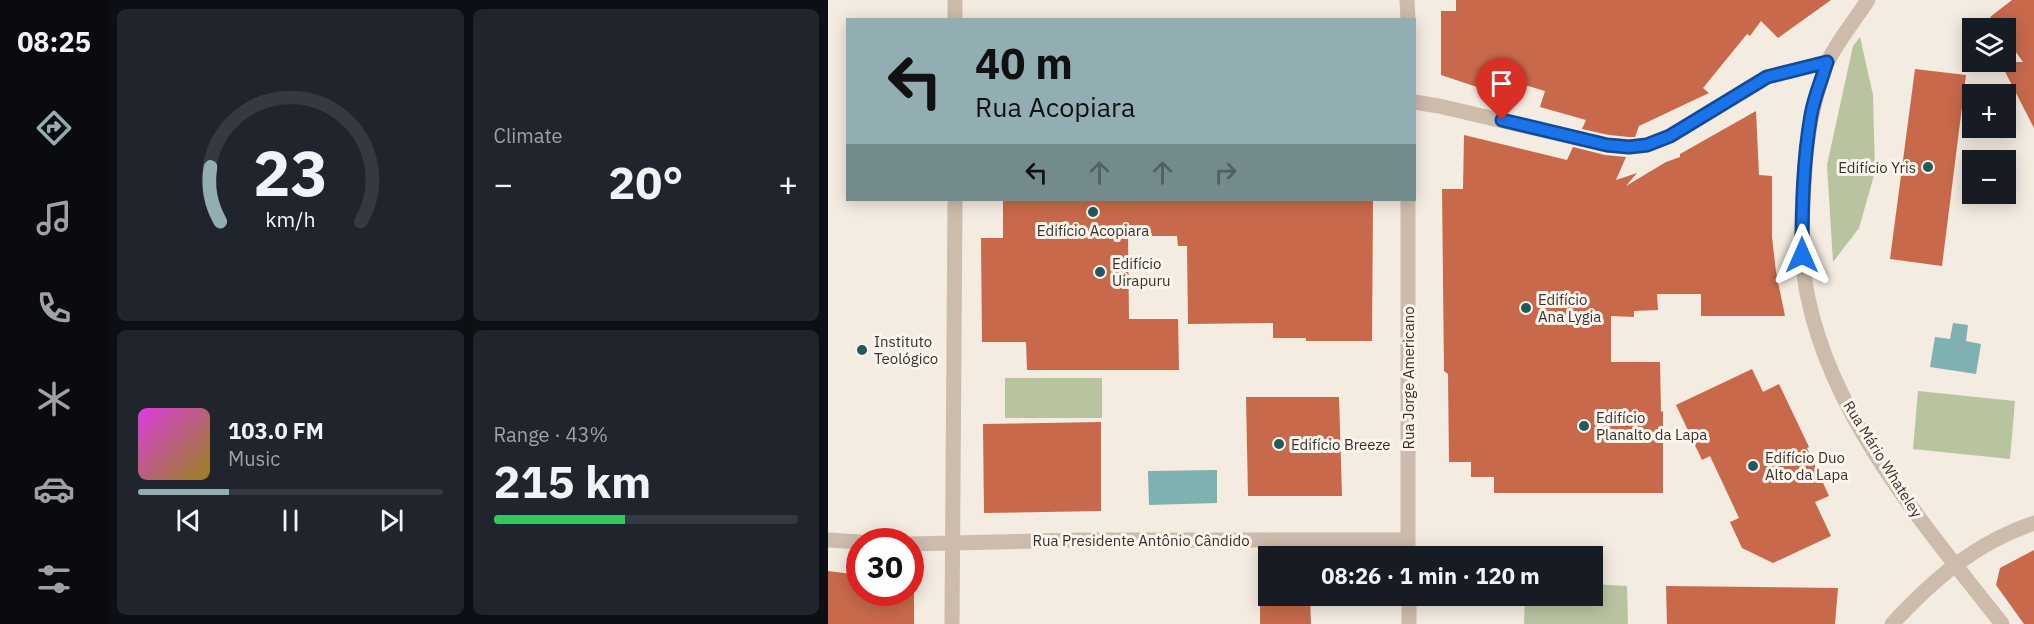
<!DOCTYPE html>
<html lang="en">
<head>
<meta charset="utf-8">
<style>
	body { margin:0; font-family:"IBM Plex Sans",sans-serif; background:#20242c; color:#f1f3f6; height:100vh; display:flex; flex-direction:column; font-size:22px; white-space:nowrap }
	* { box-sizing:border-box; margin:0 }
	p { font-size:20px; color:#9ea1a6 }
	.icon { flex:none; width:33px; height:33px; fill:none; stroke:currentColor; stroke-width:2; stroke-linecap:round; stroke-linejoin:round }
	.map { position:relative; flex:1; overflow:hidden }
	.drawer { display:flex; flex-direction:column; gap:9px; padding:9px; background:#0d0f14; width:720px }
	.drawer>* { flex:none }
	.banner { position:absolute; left:18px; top:18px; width:570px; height:183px; border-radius:0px; box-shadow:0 3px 15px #0003; background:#92aeb2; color:#111; overflow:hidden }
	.controls { position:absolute; left:1134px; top:18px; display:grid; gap:12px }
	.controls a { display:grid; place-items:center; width:54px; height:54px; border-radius:0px; background:#171b24; box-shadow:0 3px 15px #0003; font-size:30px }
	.speed { position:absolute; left:18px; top:528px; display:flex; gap:12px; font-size:30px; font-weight:700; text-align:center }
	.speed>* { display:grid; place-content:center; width:78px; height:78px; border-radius:50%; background:#171b24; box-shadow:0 3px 15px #0003; line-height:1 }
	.speed .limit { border:9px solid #d22; background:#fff; color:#111 }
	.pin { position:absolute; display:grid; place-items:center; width:51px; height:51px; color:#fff; margin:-62px -26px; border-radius:50% 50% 50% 0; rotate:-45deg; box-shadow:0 0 6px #0007 }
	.pin .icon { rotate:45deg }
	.me { position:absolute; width:66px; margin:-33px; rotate:0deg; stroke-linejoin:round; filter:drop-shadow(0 0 4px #0008) }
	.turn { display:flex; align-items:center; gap:21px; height:126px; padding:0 30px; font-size:27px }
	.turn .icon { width:78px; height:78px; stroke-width:2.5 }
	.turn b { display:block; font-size:42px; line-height:51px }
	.lanes { display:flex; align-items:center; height:57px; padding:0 30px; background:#0003; justify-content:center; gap:30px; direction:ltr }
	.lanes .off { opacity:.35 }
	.big { font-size:45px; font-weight:800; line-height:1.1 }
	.drawer .widget { flex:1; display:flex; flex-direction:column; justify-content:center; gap:9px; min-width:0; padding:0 21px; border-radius:9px; background:#20242c }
	.drawer .dial { align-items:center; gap:0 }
	.dial svg { height:156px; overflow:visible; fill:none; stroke:#363941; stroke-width:7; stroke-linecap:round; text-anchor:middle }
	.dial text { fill:#f1f3f6; stroke:none }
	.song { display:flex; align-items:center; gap:18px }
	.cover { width:72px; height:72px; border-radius:9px; background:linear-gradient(135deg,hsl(300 70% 55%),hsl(50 70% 35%)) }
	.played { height:6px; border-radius:3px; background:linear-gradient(90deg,#92aeb2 30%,#363941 30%) }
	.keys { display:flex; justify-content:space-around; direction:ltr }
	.heat { display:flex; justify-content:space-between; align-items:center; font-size:33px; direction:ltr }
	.charge { height:9px; border-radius:4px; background:linear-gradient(90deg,#34c759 43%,#363941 0) }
	.drawer .tiles { flex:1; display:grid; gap:9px; grid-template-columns:repeat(2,1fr) }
	.trip { position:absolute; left:430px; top:546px; width:345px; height:60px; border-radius:0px; background:#171b24; box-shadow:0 3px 15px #0003; font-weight:800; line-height:60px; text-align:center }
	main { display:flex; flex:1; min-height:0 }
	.menu { display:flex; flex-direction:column; width:108px; justify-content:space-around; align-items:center; background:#090b0e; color:#9ea1a6 }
	.menu .icon { width:42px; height:42px }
	.menu .current { color:#92aeb2 }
	.menu b { font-size:27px; color:#f1f3f6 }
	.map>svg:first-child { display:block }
	.green { fill:#b8c4a0 }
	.water { fill:#7fb0b2 }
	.building { fill:#c8694b }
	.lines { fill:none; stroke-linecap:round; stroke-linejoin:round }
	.minor { stroke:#cdbbac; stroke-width:15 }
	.route-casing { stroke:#114b97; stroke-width:15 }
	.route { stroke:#1a73e8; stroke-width:10 }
	.poi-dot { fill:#1f5a5e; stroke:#fbf5ee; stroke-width:2 }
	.labels { text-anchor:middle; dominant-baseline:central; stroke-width:6; stroke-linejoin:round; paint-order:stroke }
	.poi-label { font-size:15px; fill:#3b302b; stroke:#fbf5ee; text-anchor:start }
	.street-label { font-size:15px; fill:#3b302b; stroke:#fbf5ee }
</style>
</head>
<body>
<main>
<nav class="menu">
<b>08:25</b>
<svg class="icon current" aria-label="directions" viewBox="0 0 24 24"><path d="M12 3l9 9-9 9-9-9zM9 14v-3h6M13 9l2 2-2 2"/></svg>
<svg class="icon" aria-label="music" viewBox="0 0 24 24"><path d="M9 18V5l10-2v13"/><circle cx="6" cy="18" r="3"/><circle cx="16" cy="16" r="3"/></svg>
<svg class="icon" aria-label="phone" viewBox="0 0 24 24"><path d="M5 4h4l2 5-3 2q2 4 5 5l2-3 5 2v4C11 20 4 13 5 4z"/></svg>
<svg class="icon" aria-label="climate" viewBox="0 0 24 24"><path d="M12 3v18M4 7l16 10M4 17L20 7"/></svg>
<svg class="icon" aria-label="car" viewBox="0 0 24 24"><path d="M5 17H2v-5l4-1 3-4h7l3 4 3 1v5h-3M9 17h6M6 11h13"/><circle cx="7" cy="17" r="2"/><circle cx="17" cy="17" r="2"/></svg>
<svg class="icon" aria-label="filters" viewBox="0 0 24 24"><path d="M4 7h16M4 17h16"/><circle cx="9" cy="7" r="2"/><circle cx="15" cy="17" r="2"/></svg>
</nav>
<section class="drawer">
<div class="tiles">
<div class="widget dial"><svg viewBox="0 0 100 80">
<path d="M14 69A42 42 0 1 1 86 69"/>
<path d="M14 69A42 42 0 0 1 9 41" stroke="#92aeb2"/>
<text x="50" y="56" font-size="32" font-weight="700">23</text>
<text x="50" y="72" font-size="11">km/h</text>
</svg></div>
<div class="widget"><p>Climate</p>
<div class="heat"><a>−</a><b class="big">20°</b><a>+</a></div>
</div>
<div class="widget">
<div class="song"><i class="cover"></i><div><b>103.0 FM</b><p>Music</p></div></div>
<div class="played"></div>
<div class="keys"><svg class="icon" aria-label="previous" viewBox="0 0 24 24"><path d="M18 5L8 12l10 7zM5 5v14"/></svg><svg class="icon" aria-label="pause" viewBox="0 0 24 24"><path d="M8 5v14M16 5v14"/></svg><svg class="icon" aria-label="next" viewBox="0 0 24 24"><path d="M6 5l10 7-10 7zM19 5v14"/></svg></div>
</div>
<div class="widget"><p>Range · 43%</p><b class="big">215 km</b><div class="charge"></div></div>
</div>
</section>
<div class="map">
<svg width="1206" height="624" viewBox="0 0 1206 624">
	<rect width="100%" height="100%" fill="#f4ebe1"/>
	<g class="green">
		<polygon points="1032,37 1045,95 1047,172 1031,228 1005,262 999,165 1025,46"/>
		<rect x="177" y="378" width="97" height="40"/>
		<polygon points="1090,391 1187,401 1182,459 1085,449"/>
		<polygon points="765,584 799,586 800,624 696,624 697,596 765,596"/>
	</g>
	<g class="water">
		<polygon points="1125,323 1140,325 1138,341 1153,344 1148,374 1102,367 1107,337 1122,339"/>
		<polygon points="389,470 389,503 321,505 320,471"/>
	</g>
	<g class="building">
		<polygon points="628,0 1003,0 950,38 933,21 922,36 919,34 875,88 881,93 811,126 807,137 801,137 781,135 754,129 758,120 712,107 717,91 687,82 661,81 661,91 613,75 613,11 628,11"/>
		<polygon points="1184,0 1206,0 1206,128 1172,62 1195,62 1178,38 1178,28 1170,28 1162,17"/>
		<polygon points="1087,69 1138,75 1114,266 1062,259"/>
		<polygon points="928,111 931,175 944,176 944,237 948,272 957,316 873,316 873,294 829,294 830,310 806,311 806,317 783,316 783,362 832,362 833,412 835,411 835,493 666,493 666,477 643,477 643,462 621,462 620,374 616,371 614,189 635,189 636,135 739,160 745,147 777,155 798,157 788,180 809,173 798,186 838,162 852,157 852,154"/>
		<polygon points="175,200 545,200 544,341 478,341 478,338 445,338 445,323 360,324 359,246 350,246 349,236 300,236 301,319 350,319 351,370 199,370 198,342 154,342 153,238 175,238"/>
		<polygon points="924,369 935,392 951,384 981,447 979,448 1001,496 987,502 1003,536 945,563 914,548 902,522 911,518 882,456 874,460 848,405"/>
		<polygon points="418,397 511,397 514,496 420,496"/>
		<polygon points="273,422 273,511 156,513 155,424"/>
		<polygon points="1206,550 1206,624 1196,624 1168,585 1172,568"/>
		<polygon points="0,571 32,575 32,592 86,592 86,624 0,624"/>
		<polygon points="838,586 1010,588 1007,624 839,624"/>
		<polygon points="432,596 482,596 483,624 432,624"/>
	</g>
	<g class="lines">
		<g class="minor">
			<polyline points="127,0 127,20"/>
			<polyline points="579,0 580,20"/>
			<path d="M1040 0C1027 20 1011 39 1000 61 996 67 995 75 993 82 981 118 978 147 976 185 973 223 972 261 980 298 1006 422 1098 527 1174 624"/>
			<polyline points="586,102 611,106 779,145 801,147 819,145 842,136 939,77 999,62"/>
			<polyline points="0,540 32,542"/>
			<polyline points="82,544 257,540 580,540"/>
			<polyline points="580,556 580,200"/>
			<polyline points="581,596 581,624"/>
			<polyline points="124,624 127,200"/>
			<path d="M1064 624C1106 579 1147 543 1206 523"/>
		</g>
	</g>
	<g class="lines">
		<defs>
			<path id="route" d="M674 120 779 145 801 147 819 145 842 136 939 77 999 62C994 79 986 97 983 115 975 161 974 208 974 255"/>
		</defs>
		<use href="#route" class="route-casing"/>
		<use href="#route" class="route"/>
	</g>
	<g class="poi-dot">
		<circle cx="1100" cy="167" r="6"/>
		<circle cx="265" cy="212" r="6"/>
		<circle cx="272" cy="272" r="6"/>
		<circle cx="698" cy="308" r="6"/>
		<circle cx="34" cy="350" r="6"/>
		<circle cx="756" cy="426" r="6"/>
		<circle cx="451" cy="444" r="6"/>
		<circle cx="925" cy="466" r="6"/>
	</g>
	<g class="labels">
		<g class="poi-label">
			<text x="1088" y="167" text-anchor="end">Edifício Yris</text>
			<text x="265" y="230" text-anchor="middle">Edifício Acopiara</text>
			<text x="284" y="263">Edifício<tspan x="284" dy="17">Uirapuru</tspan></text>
			<text x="710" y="299">Edifício<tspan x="710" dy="17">Ana Lygia</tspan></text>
			<text x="46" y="341">Instituto<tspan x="46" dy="17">Teológico</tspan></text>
			<text x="768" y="417">Edifício<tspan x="768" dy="17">Planalto da Lapa</tspan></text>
			<text x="463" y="444">Edifício Breeze</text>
			<text x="937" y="457">Edifício Duo<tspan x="937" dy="17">Alto da Lapa</tspan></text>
		</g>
		<g class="street-label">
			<text transform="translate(580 378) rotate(-90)">Rua Jorge Americano</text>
			<text transform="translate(1055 459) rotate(58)">Rua Mário Whateley</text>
			<text x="313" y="540">Rua Presidente Antônio Cândido</text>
		</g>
	</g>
</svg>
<div class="controls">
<a><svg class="icon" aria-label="layers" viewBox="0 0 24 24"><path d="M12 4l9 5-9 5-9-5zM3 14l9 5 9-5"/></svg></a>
<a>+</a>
<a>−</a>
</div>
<div class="speed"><div class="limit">30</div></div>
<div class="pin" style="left:674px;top:120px;background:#d93025"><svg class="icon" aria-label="arrive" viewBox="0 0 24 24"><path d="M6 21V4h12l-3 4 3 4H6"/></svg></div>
<svg class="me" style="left:974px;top:255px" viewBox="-20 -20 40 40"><path d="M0-17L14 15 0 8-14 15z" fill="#1a73e8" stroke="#fff" stroke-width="4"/></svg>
<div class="trip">08:26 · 1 min · 120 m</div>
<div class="banner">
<div class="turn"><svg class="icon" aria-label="left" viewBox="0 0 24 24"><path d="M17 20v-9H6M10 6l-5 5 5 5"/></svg><div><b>40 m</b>Rua Acopiara</div></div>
<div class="lanes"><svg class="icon" aria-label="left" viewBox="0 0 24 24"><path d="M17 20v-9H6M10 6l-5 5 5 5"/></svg><svg class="icon off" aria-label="ahead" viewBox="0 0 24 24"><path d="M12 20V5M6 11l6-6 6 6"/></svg><svg class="icon off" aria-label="ahead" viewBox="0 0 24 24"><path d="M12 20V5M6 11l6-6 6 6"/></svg><svg class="icon off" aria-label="right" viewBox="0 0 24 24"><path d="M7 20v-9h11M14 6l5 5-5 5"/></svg></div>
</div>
</div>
</main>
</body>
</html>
